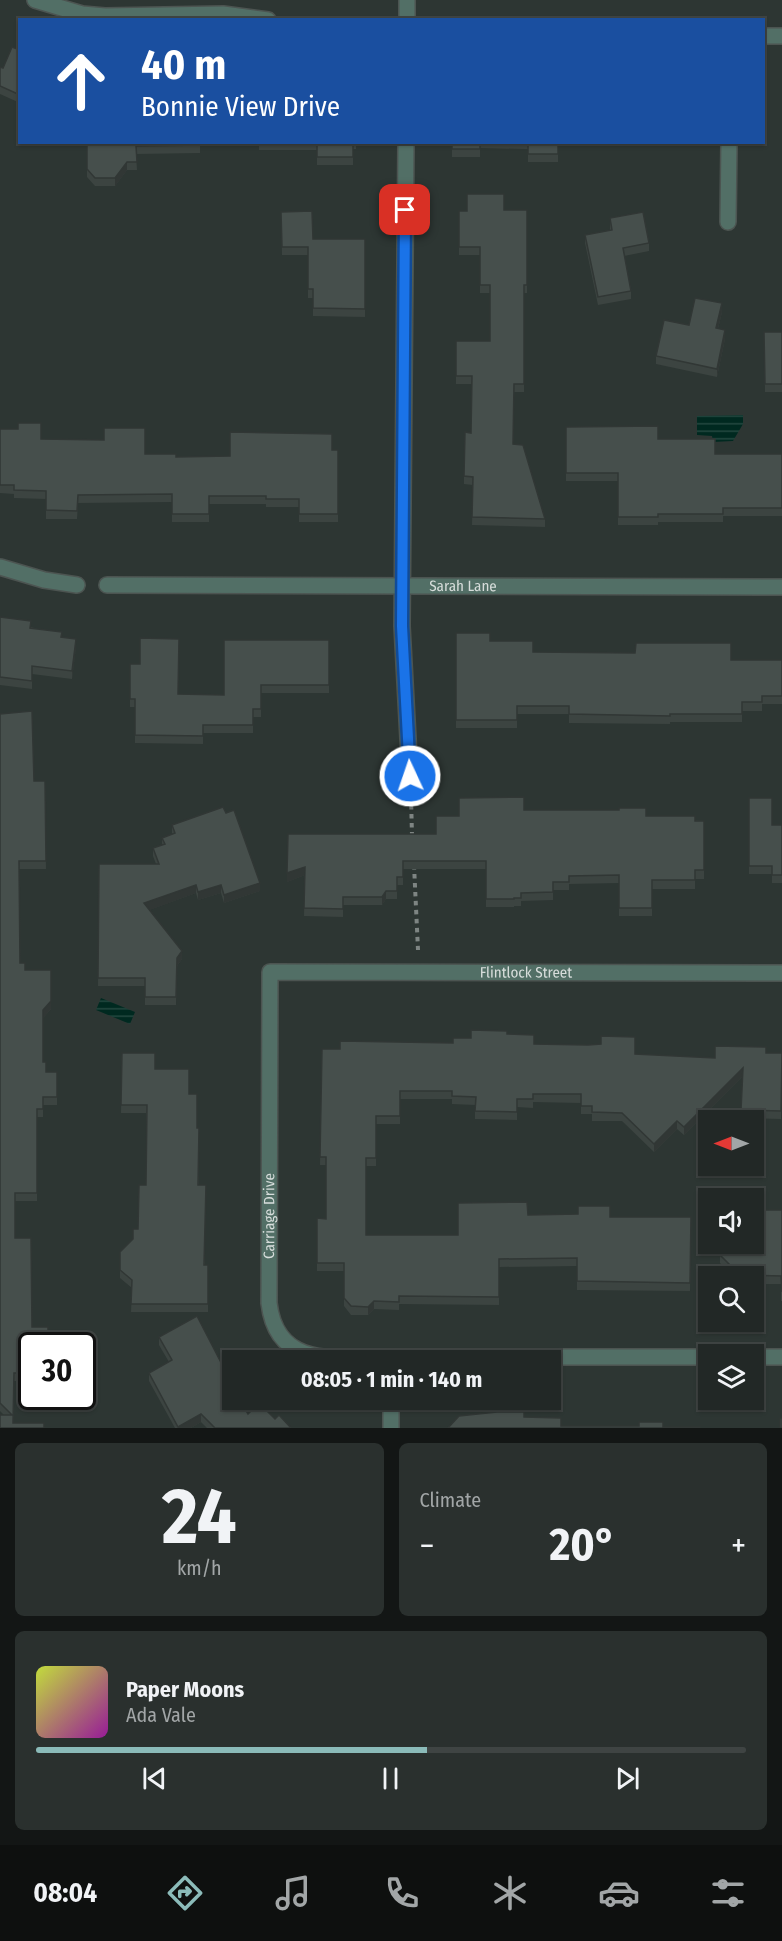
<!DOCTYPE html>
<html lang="en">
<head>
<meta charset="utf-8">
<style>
	body { margin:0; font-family:"Fira Sans Condensed",sans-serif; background:#2a302e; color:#f1f3f6; height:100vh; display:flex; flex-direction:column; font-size:22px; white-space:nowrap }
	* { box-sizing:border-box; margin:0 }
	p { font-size:20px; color:#a2a6a7 }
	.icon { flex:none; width:33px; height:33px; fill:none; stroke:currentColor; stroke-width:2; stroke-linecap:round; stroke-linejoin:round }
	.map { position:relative; height:1428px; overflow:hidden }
	.side { display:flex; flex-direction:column; gap:15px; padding:15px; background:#131615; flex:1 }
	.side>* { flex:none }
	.guide { position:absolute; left:18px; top:18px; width:747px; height:126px; border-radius:0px; box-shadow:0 2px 4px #0004,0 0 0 2px #3f4443; background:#1a4fa0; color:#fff; overflow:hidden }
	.needle { width:39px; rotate:270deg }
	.buttons { position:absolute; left:698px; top:1110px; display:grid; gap:12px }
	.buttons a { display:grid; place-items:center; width:66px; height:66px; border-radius:0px; background:#222826; box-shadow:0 2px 4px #0004,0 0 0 2px #3f4443; font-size:30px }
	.speed { position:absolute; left:18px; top:1332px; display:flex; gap:12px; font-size:30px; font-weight:700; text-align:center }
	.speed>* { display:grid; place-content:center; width:78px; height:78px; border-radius:50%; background:#222826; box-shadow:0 2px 4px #0004,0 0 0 2px #3f4443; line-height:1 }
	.speed .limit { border:3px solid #111; border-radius:9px; background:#fff; color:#111 }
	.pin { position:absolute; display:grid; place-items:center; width:51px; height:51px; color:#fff; margin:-26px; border-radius:12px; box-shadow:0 3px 9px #0006 }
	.me { position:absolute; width:66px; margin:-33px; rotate:357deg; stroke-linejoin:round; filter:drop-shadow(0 0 4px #0008) }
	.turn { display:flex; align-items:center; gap:21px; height:126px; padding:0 24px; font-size:27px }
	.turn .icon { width:78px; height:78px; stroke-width:2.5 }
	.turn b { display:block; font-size:42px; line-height:51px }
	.big { font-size:45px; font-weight:700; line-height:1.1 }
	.side .card { flex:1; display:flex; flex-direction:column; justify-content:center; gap:9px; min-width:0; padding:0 21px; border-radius:9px; background:#2a302e }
	.side .dial { align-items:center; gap:0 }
	.dial b { font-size:78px; line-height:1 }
	.song { display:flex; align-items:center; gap:18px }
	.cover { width:72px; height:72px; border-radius:9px; background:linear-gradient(135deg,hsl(70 70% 55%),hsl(300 70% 35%)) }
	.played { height:6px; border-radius:3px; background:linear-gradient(90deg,#8bbbb9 55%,#3f4443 55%) }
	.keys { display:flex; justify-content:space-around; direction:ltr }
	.heat { display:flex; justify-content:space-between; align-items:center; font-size:33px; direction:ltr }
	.side .tiles { flex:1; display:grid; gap:15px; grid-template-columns:1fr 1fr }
	.card:last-child { grid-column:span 2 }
	.trip { position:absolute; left:222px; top:1350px; width:339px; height:60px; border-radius:0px; background:#222826; box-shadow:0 2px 4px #0004,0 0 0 2px #3f4443; font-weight:700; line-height:60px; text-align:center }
	.dock { display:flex; height:96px; justify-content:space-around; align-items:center; background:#0e100f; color:#a2a6a7 }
	.dock .icon { width:42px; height:42px }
	.dock .current { color:#8bbbb9 }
	.dock b { font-size:27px; color:#f1f3f6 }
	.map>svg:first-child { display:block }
	.water { fill:url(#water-rules) }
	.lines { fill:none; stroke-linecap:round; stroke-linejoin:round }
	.minor-casing { stroke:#4c5451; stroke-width:18 }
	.path { stroke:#7e8583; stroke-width:4; stroke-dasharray:4.5 4.5; stroke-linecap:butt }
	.minor { stroke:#526f66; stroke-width:15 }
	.wall { fill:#3c4441 }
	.shaded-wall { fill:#313735 }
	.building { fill:#464f4c; stroke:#313735; stroke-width:1.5 }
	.route-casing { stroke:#114b97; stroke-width:15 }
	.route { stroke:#1a73e8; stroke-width:10 }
	.labels { text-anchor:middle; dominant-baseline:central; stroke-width:6; stroke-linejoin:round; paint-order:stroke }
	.street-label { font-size:15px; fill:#d7dddb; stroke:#232c29 }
</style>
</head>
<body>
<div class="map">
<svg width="782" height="1428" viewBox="0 0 782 1428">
	<defs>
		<pattern id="water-rules" width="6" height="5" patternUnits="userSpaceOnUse" patternTransform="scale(1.5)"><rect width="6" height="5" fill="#002920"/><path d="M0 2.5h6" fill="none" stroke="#244840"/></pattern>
	</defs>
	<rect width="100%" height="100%" fill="#2d3633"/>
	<g class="water">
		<polygon points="743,415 743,424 733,441 713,442 712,436 697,435 697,416"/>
		<polygon points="101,998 135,1012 130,1024 96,1010"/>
	</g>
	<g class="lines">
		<defs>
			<g id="minor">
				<polyline points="35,0 82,14 105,16 223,14 268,20"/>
				<polyline points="407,20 407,0"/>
				<polyline points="764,36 782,36"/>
				<polyline points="406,142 402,626 410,776"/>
				<polyline points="728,222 729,142"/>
				<polyline points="0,567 44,580 77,585"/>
				<path id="s1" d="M107 585 782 587"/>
				<polyline points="391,1357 708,1357"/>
				<polyline points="753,1357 782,1357"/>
				<path id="s2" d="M391 1360V1357C339 1357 277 1371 269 1303L270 972 782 973"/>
				<polyline points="391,1400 391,1428"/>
			</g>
		</defs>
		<use href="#minor" class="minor-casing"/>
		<g class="path">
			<polyline points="411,796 412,836"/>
			<polyline points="414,865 418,950"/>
		</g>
		<use href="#minor" class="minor"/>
	</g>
	<g class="wall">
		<polygon points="20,50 20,103 0,94 0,67 3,68"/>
		<polygon points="87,142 200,142 200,153 136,154 137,170 127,170 115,186 95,186 87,177"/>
		<polygon points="259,142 356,142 356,149 353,149 353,165 317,165 317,150 259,150"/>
		<polygon points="452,142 625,142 558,143 558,162 528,162 528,149 480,148 480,157 452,157"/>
		<polygon points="527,210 527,293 524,293 524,392 514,392 513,444 545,519 545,527 472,525 473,485 464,484 464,476 471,433 472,384 456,384 456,341 490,341 490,293 480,293 480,255 459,255 459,211"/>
		<polygon points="281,212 313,239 365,239 365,317 313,316 313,298 308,298 308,255 282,255"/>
		<polygon points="610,218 649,243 649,251 624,256 631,291 631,299 598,305 585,243 585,235 610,230"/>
		<polygon points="722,312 718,329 725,339 717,377 656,364 656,356 689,325"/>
		<polygon points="764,332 782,332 782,392 765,392"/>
		<polygon points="566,427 658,439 715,454 782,454 782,516 723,516 723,522 658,522 658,525 618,525 618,481 566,481"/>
		<polygon points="0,429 41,439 145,454 176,457 230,456 338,450 338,522 299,522 299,507 266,507 266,504 209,504 209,522 172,522 172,502 78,503 77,519 46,519 46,499 14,498 14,494 0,493"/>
		<polygon points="0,617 62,637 76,647 72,679 32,674 32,689 0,685"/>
		<polygon points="456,633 533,652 731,660 782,660 782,704 762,704 762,711 742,711 742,722 670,722 670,724 569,723 569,714 517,714 517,728 456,728"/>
		<polygon points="329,640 329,693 261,693 261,717 253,717 253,733 203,733 203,744 135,743 135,707 130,707 130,664 179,694 224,695"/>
		<polygon points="0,714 34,781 45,781 46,869 19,869 20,963 51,1009 43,1018 43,1062 46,1072 57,1072 57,1105 43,1105 43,1117 37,1117 37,1201 15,1201 15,1238 32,1346 32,1381 14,1381 13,1423 0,1428 4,1415 0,1411"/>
		<polygon points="749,798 772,825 782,825 782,883 772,883 772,874 749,874"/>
		<polygon points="524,810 646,816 704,821 704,879 695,879 695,889 652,889 652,916 619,916 619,883 569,884 569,890 553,890 553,900 521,901 521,906 514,906 514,907 486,907 486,869 403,869 403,885 397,885 397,899 386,899 382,905 343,905 343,917 304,916 305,875 287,882 288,834 436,834 459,816"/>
		<polygon points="172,825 260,891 224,903 221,893 198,900 196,893 149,910 182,959 177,966 176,1005 145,1005 145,986 98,986 99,864 156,864 153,856 153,848 162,845 162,838 172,834"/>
		<polygon points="507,1034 534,1044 635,1054 715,1058 766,1053 782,1053 781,1119 741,1118 743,1076 684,1135 677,1129 654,1152 622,1121 592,1121 592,1114 581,1114 581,1103 533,1102 533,1108 517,1107 517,1120 475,1119 475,1105 452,1104 452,1099 400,1099 400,1124 376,1124 376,1166 366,1166 366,1235 458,1235 528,1215 610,1217 691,1217 690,1291 577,1290 577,1266 499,1267 499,1305 399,1304 399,1310 374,1309 368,1315 351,1315 344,1306 344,1271 317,1271 317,1218 326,1219 326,1165 320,1165 322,1049 340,1049 453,1043 471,1038"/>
		<polygon points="122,1053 155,1069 189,1094 197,1128 199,1185 205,1265 208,1265 208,1312 131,1312 132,1288 120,1278 120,1252 133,1239 138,1229 146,1185 146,1113 121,1113"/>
		<polygon points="782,1210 782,1301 781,1301 781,1284 753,1284 753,1276 733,1276 720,1263 720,1255"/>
		<polygon points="159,1337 248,1414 275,1419 291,1428 207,1428 201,1422 191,1428 175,1428 149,1381 149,1373 169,1362 159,1345"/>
	</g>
	<g class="shaded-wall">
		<polygon points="127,162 127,170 115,186 115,178"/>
		<polygon points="722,303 722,312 716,337 716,328"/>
		<polygon points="725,330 725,339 717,377 717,369"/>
		<polygon points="76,639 76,647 72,679 72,671"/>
		<polygon points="305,867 305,875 287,882 287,873"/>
		<polygon points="260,883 260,891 224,903 224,895"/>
		<polygon points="196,885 196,893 144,912 144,903"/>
		<polygon points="221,885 221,893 198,900 198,892"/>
		<polygon points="386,891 386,899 382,905 382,897"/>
		<polygon points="182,951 182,959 177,966 176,1005 177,958"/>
		<polygon points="51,1001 51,1009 43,1018 43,1010"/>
		<polygon points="743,1068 743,1076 684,1135 684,1127"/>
		<polygon points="677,1121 677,1129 654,1152 654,1144"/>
		<polygon points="374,1301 374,1309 368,1315 368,1307"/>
		<polygon points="201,1414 201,1422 191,1428 178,1428 178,1427"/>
	</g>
	<g class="building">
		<polygon points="12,47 20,50 20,95 0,86 0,67 3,68"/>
		<polygon points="87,142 200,142 200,145 136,146 137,162 127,162 115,178 95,178 87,169"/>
		<rect x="317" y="142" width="36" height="15"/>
		<rect x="452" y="142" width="28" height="7"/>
		<rect x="528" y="142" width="30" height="12"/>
		<polygon points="467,194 504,194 504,210 527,210 527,285 524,285 524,384 514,384 513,444 523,445 545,519 472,517 473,477 464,476 465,432 471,433 472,376 456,376 456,341 490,341 490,285 480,285 480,247 459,247 459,211 467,211"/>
		<polygon points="312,211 313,239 365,239 365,309 313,308 313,289 308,289 308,247 282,247 281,212"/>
		<polygon points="643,212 649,243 623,248 631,291 598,297 585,235 612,230 610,218"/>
		<polygon points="695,298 722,303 716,328 725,330 717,369 656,356 664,320 689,325"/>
		<polygon points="764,332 782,332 782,384 765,384"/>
		<polygon points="18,423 41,423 41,439 104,440 104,428 145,428 145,454 176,454 176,457 230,456 230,432 332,434 332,450 338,450 338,514 299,514 299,499 266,499 266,496 209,496 209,514 172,514 172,494 78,495 77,511 46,510 46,491 14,490 14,485 0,485 0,429 18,429"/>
		<polygon points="658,426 658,439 715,439 715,454 782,454 782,508 723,508 723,514 658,514 658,517 618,517 618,473 566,473 566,427"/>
		<polygon points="0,617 31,621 30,628 62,632 61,637 76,639 72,671 32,666 32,681 0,677"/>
		<polygon points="456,633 490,633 490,641 533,641 533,652 635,653 636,643 731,643 731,660 782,660 782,696 762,696 762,702 742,702 742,714 670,714 670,716 569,714 569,706 517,706 517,720 456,720"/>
		<polygon points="140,638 179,639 178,694 224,695 224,640 329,640 329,685 261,685 261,709 253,709 253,725 203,725 203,736 135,735 135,699 130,699 130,664 140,664"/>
		<polygon points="32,711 34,781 45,781 46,861 19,861 20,963 25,963 25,970 51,970 51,1001 43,1010 43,1062 46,1062 46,1072 57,1072 57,1097 43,1097 43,1109 37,1109 37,1193 15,1193 15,1238 31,1238 32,1327 48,1327 48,1346 32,1346 32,1373 14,1373 13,1423 44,1423 44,1428 0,1428 0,1415 12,1415 0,1403 0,714"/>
		<polygon points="524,797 524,810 619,810 619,808 646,808 646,816 695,816 695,821 704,821 704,870 695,870 695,880 652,880 652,908 619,908 619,875 569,876 569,882 553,882 553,892 521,893 521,898 514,898 514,899 486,899 486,861 403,861 403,877 397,877 397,891 386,891 382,897 343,897 343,909 304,908 305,867 287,873 288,834 436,834 436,816 459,816 459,798"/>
		<polygon points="749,798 772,798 772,825 782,825 782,875 772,875 772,866 749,866"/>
		<polygon points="223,807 226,813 234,810 260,883 224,895 221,885 198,892 196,885 144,903 182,951 177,958 176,997 145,997 145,978 98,978 99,864 159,864 153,848 165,844 162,838 175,833 172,825"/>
		<polygon points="471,1030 507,1031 507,1034 534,1035 534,1044 588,1045 601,1044 601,1036 635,1037 635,1054 715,1058 715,1046 766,1047 766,1053 782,1053 781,1111 741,1110 743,1068 684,1127 677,1121 654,1144 622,1113 592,1112 592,1106 581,1106 581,1094 533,1094 533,1099 517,1099 517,1112 475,1111 476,1097 452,1096 452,1091 400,1091 400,1116 376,1116 376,1158 366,1158 366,1235 458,1235 458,1203 527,1202 528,1215 578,1214 578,1206 610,1206 610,1217 691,1217 690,1283 577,1281 577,1258 499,1259 499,1297 399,1296 399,1302 374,1301 368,1307 351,1306 344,1298 344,1263 317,1263 317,1218 326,1219 326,1157 320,1157 322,1049 340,1049 340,1041 453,1043 453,1038 471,1038"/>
		<polygon points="122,1053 155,1053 155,1069 189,1069 189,1094 197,1094 197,1128 199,1128 198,1185 206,1185 204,1265 208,1265 208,1304 131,1304 132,1280 120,1270 120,1252 133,1239 133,1229 138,1229 139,1185 146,1185 147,1105 121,1105"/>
		<polygon points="753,1210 782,1210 782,1292 781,1276 740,1275 720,1255 732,1244 753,1244"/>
		<polygon points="197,1316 232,1384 232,1400 240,1400 248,1414 259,1403 275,1419 279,1415 291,1428 215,1428 201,1414 178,1427 149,1373 172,1360 159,1337"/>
		<polygon points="497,1412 524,1412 524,1417 561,1418 561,1426 639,1426 639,1422 663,1422 663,1427 700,1427 700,1428 448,1428 459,1416"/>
		<rect x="780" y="1418" width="2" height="10"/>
	</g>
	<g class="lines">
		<defs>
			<polyline id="route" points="405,210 402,626 410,776"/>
		</defs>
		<use href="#route" class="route-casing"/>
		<use href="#route" class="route"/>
	</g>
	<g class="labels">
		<g class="street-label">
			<text stroke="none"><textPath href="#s1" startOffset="356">Sarah Lane</textPath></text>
			<text stroke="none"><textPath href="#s2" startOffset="742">Flintlock Street</textPath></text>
			<text stroke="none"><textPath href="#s2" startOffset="242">Carriage Drive</textPath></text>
		</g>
	</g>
</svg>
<div class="buttons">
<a><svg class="needle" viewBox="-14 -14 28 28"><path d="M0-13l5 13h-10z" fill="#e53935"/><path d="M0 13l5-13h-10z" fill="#a2a6a7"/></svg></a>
<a><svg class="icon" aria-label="sound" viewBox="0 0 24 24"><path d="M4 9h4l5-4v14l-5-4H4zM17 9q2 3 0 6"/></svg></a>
<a><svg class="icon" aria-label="search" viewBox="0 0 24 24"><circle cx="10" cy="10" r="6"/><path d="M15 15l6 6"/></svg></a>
<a><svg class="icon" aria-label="layers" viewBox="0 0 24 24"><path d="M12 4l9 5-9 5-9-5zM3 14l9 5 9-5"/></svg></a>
</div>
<div class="speed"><div class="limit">30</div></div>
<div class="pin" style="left:405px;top:210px;background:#d93025"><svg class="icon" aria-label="arrive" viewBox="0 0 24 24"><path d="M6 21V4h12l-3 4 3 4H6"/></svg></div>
<svg class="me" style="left:410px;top:776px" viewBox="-20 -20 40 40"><circle r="17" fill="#1a73e8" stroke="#fff" stroke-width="3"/><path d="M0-11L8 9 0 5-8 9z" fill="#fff"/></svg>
<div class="trip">08:05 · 1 min · 140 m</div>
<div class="guide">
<div class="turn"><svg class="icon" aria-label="ahead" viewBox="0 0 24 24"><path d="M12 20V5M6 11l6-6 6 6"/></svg><div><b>40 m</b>Bonnie View Drive</div></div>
</div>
</div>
<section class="side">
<div class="tiles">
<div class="card dial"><b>24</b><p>km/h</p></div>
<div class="card"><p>Climate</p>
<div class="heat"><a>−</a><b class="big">20°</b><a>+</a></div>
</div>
<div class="card">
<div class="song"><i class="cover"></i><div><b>Paper Moons</b><p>Ada Vale</p></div></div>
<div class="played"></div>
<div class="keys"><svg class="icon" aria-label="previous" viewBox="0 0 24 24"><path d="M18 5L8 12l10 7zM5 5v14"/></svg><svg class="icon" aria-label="pause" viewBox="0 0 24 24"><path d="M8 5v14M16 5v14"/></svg><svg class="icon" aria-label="next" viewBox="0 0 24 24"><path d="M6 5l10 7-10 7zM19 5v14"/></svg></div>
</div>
</div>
</section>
<nav class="dock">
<b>08:04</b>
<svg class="icon current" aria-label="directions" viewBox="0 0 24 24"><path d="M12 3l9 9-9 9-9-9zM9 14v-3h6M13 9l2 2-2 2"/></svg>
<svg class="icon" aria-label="music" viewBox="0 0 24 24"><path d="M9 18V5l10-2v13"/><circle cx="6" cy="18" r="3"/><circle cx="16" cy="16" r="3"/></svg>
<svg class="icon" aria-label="phone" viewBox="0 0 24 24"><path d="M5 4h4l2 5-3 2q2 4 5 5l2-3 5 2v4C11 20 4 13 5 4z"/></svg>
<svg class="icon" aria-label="climate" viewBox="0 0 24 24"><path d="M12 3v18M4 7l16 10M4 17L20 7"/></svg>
<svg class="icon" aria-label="car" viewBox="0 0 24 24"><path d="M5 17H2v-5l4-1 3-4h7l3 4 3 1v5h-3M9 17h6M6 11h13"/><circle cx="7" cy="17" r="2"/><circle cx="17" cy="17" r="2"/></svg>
<svg class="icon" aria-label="filters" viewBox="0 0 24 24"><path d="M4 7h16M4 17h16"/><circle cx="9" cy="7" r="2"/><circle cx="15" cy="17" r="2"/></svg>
</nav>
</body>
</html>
